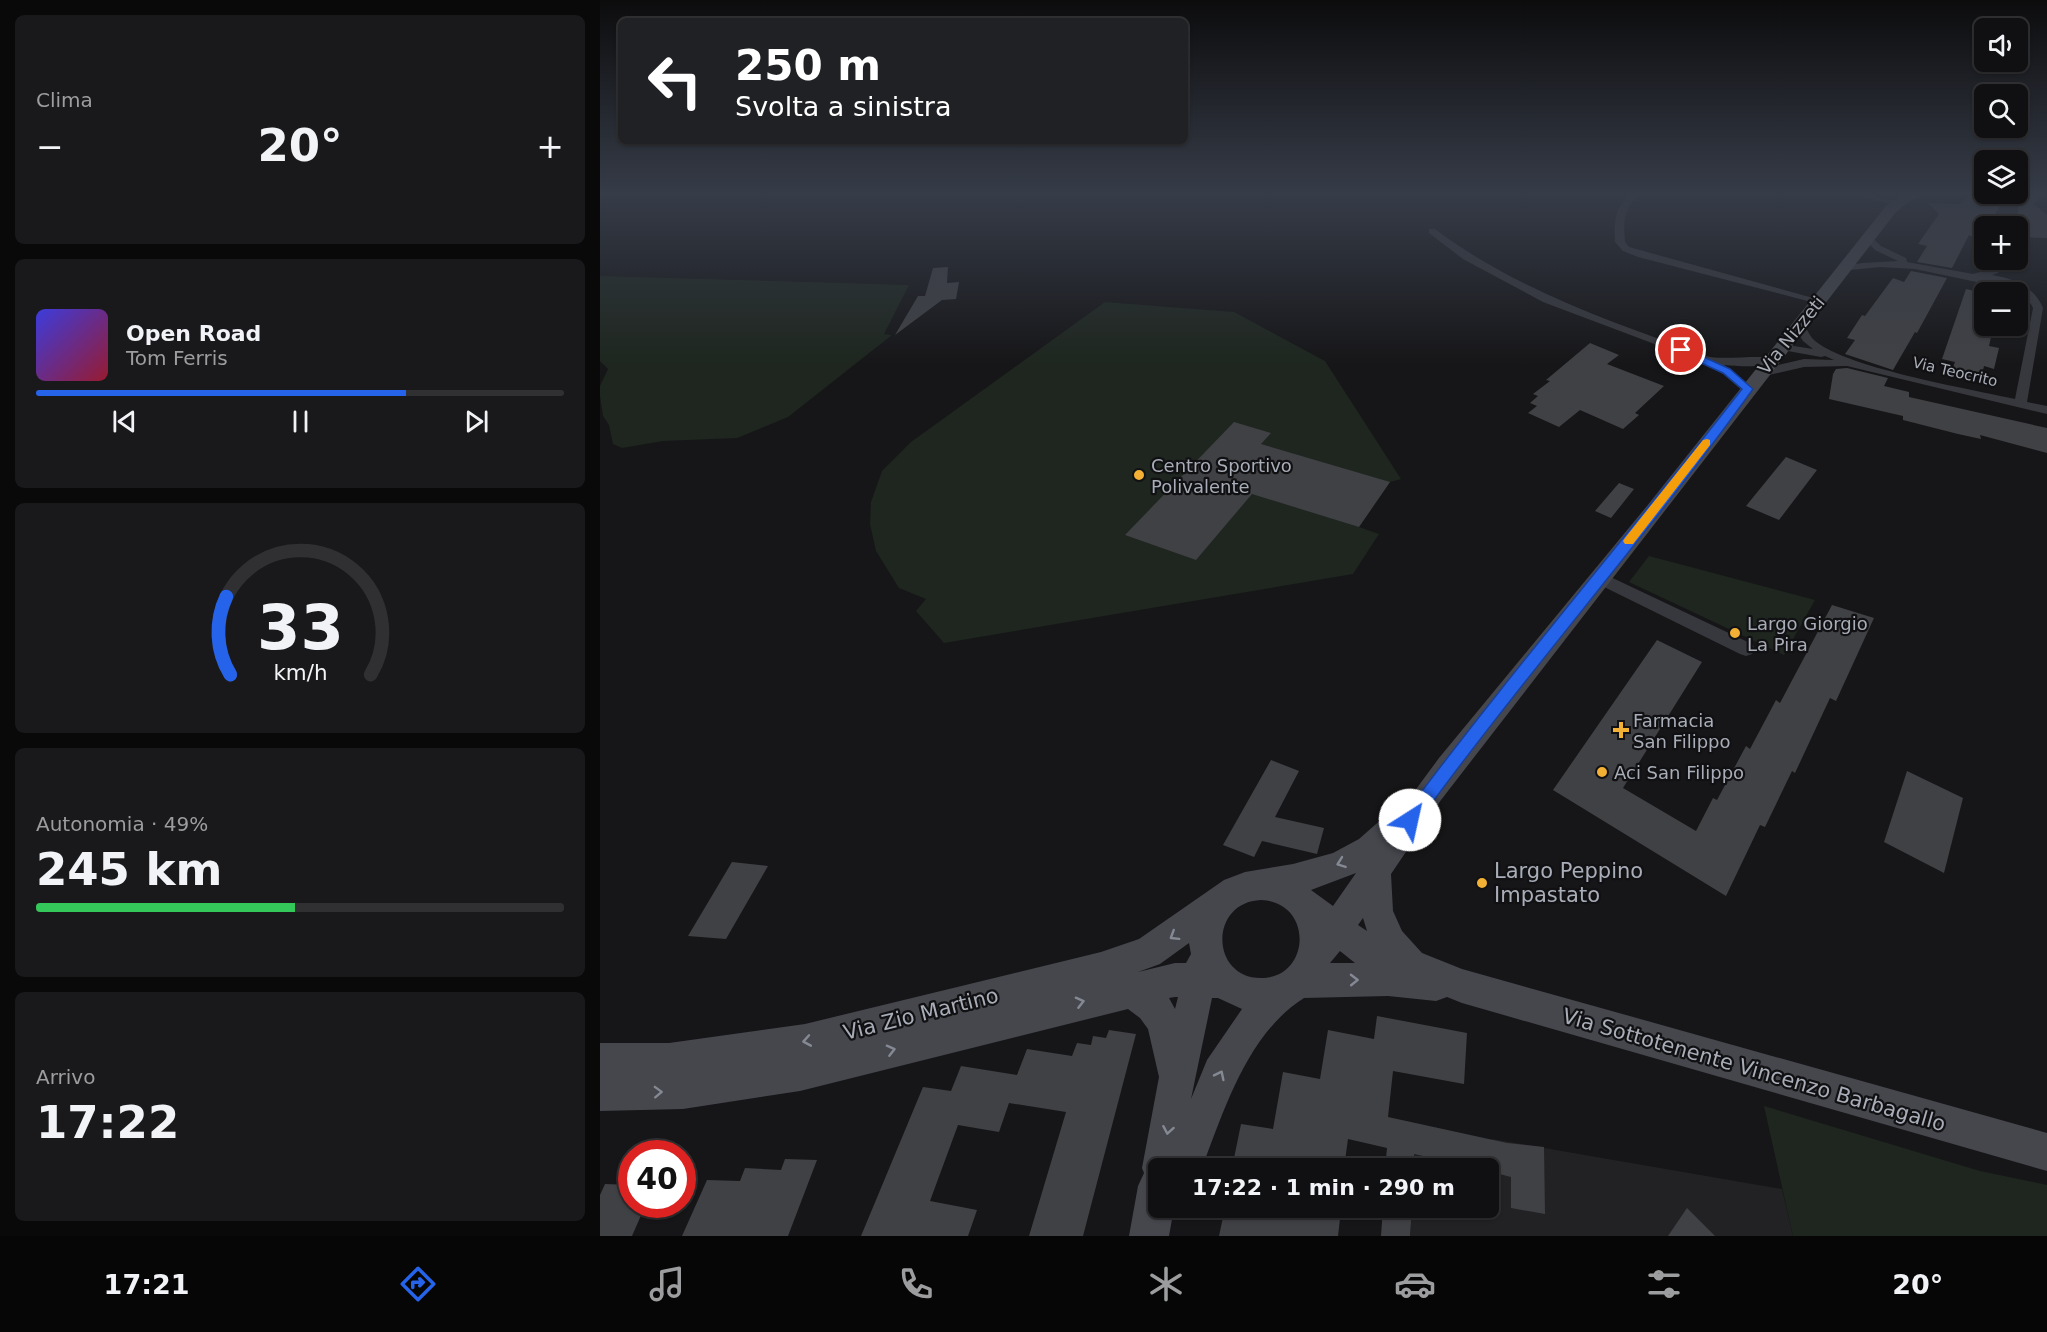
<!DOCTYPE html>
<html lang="it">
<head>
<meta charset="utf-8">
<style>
	body { margin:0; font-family:"DejaVu Sans",sans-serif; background:#19191b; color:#f1f3f6; height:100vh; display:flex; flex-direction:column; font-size:22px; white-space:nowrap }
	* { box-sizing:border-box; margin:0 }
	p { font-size:20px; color:#9c9d9f }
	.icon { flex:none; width:33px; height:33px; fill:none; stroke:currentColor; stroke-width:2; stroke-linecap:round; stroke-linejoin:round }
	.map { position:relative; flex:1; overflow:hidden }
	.side { display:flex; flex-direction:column; gap:15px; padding:15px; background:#09090a; width:600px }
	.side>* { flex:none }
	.guide { position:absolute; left:18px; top:18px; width:570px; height:126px; border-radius:9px; box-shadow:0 2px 4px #0004,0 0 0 2px #303032; background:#202124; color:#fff; overflow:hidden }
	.tools { position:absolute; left:1374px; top:18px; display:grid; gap:12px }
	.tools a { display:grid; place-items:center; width:54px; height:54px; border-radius:9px; background:#101012; box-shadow:0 2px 4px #0004,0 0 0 2px #303032; font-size:30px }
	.speed { position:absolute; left:18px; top:1140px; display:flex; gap:12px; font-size:30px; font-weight:700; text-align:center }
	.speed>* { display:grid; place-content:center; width:78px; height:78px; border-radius:50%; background:#101012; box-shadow:0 2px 4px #0004,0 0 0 2px #303032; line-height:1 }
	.speed .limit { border:9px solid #d22; background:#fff; color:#111 }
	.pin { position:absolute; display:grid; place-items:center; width:51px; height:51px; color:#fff; margin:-26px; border:3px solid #fff; border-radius:50%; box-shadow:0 2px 6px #0007 }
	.me { position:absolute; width:66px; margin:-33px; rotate:35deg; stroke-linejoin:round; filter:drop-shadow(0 0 4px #0008) }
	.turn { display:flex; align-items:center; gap:21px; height:126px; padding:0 18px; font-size:27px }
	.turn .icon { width:78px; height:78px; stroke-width:2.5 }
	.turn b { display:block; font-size:42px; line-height:51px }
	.big { font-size:45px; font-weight:600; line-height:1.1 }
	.side .tile { flex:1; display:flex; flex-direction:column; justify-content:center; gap:9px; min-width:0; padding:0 21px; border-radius:9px; background:#19191b }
	.side .dial { align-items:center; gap:0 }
	.dial svg { height:156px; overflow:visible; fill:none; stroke:#303032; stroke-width:7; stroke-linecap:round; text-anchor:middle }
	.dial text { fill:#f1f3f6; stroke:none }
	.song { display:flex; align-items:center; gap:18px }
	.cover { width:72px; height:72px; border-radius:9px; background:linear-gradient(135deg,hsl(240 70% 55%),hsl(350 70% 35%)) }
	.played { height:6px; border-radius:3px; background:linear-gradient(90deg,#2563eb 70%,#303032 70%) }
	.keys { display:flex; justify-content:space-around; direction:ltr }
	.heat { display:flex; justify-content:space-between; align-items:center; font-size:33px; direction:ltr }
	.charge { height:9px; border-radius:4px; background:linear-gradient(90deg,#34c759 49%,#303032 0) }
	.trip { position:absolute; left:548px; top:1158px; width:351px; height:60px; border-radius:9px; background:#101012; box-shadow:0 2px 4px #0004,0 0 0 2px #303032; font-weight:600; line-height:60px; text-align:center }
	.tab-bar { display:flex; height:96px; justify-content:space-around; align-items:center; background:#060607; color:#9c9d9f }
	.tab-bar .icon { width:42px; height:42px }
	.tab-bar .current { color:#2563eb }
	.tab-bar b { font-size:27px; color:#f1f3f6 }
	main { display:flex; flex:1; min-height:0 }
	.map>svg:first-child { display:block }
	.built { fill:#222225 }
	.green { fill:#1e261f }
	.building { fill:#404145 }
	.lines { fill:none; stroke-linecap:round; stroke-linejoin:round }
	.street { fill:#37383d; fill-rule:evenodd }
	.secondary { fill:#45474d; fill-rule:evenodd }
	.oneway { stroke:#858993 }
	.route { fill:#2563eb; stroke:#184099; stroke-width:1.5 }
	.slow { fill:#f59e0b }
	.poi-dot { fill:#f2b134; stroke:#111113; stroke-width:2 }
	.labels { text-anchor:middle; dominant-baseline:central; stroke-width:4.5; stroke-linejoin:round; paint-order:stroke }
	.far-street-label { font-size:15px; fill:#a8adb8; stroke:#111113 }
	.street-label { font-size:18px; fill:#a8adb8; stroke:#111113 }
	.poi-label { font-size:18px; fill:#a8adb8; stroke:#111113; text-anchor:start }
	.near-poi-label { font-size:21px; fill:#a8adb8; stroke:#111113; text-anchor:start }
	.near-street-label { font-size:21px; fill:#a8adb8; stroke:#111113 }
</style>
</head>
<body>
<main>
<section class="side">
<div class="tile"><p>Clima</p>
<div class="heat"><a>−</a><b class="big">20°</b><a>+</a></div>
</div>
<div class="tile">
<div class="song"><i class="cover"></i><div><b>Open Road</b><p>Tom Ferris</p></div></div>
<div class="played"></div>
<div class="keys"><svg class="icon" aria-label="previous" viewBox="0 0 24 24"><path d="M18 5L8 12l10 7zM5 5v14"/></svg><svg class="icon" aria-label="pause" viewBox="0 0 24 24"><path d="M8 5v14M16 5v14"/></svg><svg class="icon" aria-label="next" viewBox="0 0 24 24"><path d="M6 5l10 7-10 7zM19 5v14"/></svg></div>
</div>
<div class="tile dial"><svg viewBox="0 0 100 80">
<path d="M14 69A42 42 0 1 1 86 69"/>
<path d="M14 69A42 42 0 0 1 12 29" stroke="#2563eb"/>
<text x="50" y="56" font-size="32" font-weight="700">33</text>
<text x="50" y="72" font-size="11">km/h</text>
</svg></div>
<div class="tile"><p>Autonomia · 49%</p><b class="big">245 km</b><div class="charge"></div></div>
<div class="tile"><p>Arrivo</p><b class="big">17:22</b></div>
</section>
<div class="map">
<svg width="1447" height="1236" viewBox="0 0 1447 1236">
	<rect width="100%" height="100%" fill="#161618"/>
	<g class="built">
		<polygon points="892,1139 1182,1189 1193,1236 810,1236 812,1208 888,1208 888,1171"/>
		<polygon points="814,1154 876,1168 814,1168"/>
	</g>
	<g class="green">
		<polygon points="0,276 309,285 284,334 292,335 188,417 137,438 63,441 22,448 13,444 9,425 3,416 0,396 0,386 8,369 0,361"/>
		<polygon points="505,302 634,312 725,361 801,479 790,482 759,527 779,534 753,574 344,643 316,611 326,599 299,588 276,551 270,524 271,502 282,471 311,442"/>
		<polygon points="1049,556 1215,600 1184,655 1029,582"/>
		<polygon points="1164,1106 1380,1171 1447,1185 1447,1236 1193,1236"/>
	</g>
	<g class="building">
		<polygon points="1374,192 1407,194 1388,226 1384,226 1384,233 1380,240 1369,235 1352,268 1317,262 1327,246 1318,244 1339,214 1328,203 1360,204"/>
		<polygon points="1418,192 1447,192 1434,204 1447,215 1447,238 1423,237 1418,232"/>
		<polygon points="348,267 347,283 359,282 356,299 342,300 295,335 318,296 325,296 333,268"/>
		<polygon points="1311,271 1347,278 1317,333 1315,332 1293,370 1245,354 1255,340 1247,338 1262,315 1265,316 1293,278 1304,282"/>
		<polygon points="1366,289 1384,293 1386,336 1391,337 1389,346 1399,348 1394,369 1384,366 1382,375 1376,373 1374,380 1351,373 1355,362 1342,359"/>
		<polygon points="990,343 1019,355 1007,364 1064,386 1035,413 1039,415 1023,429 980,410 959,427 928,413 937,406 930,403 938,396 933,394 950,381 946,380"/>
		<polygon points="1247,368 1288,378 1284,386 1309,392 1309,397 1447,428 1447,453 1380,435 1381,439 1358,434 1303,420 1303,416 1229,399 1233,374 1236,369"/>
		<polygon points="634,422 671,433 661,444 790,482 759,527 652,494 596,560 525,535"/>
		<polygon points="1186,457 1217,470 1179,520 1146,506"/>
		<polygon points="1019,483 1034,489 1011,518 995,511"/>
		<polygon points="1232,605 1274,618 1236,701 1230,698 1195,773 1192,771 1165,827 1160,825 1126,896 953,790 1057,640 1102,662 1023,788 1096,831 1113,798 1117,800 1146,746 1150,749 1176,700 1180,703"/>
		<polygon points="671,760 699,771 675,817 724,828 717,854 662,841 654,857 623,845"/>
		<polygon points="1307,771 1363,798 1344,873 1284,842"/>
		<polygon points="132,862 168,866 126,939 88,936"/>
		<polygon points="777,1016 867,1033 864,1084 793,1071 788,1117 907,1143 944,1147 945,1214 911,1208 911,1177 888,1171 888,1168 876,1168 814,1154 814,1168 785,1168 787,1148 748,1139 744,1168 710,1168 694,1165 693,1168 632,1168 641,1124 673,1129 683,1072 720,1079 728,1030 774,1039"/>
		<polygon points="509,1030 536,1034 483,1236 429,1236 466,1112 409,1103 399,1132 358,1125 330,1201 377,1210 368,1236 261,1236 323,1087 351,1091 361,1066 417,1075 427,1049 472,1056 477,1043 491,1045 493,1036 506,1038"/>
		<polygon points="185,1159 217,1160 188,1236 82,1236 107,1180 140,1181 145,1168 181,1170"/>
		<polygon points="5,1184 32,1185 32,1204 46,1204 32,1236 0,1236 0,1195"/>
		<polygon points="625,1208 729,1208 741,1210 738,1236 619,1236"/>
		<polygon points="783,1208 812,1208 810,1236 781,1236"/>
		<polygon points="1087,1208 1115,1236 1068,1236"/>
	</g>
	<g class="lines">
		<g class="street">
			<path d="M1032 192H1041C1024 211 1023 216 1025 242L1029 247 1224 301 1219 304 1038 257 1023 251 1015 242C1014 221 1015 206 1032 192Z"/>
			<polygon points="1244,192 1258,192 1303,203 1299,206"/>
			<path d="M829 229H835C916 290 1012 322 1106 356 1121 361 1170 353 1177 360 1165 369 1138 366 1124 365L1154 389 1152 392H1144L1123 374 1097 360 943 302 863 259 829 233Z"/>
			<path d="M1269 235 1281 246 1306 258 1307 262 1373 274 1390 269 1396 260H1406L1398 273 1392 275C1414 279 1434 286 1443 308L1427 402 1447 406V414L1247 366 1204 367 1160 377 1156 376V370L1204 359 1234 360 1225 356 1221 357 1177 349 1175 347 1181 344 1213 349 1203 341 1193 324 1199 321 1203 322C1206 327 1208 333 1212 338 1239 367 1371 389 1415 399L1433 308C1426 292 1410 285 1393 281L1386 284 1315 269 1280 267 1240 271V267L1262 263 1298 261 1275 250 1264 238Z"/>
			<polygon points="1000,572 1152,644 1155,649 1152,654 1146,656 1140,654 994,582 992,578 994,574"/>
		</g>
		<path class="secondary" d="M1314 192H1332L1310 201 1296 212 841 800 791 874 793 911 802 931 822 953 862 969 1447 1133V1171L862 1003 847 997 836 1001 788 996 704 998C648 1033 624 1110 602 1168H558V1208H574L569 1236H529L538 1186 544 1173 542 1168 559 1077 548 1029 540 1018 528 1009 200 1091 83 1109 0 1111V1043H69L205 1024 501 952 539 939 624 880 645 872 693 864 733 853 759 839 784 817 794 813 797 815 839 758 1047 506 1286 206 1302 195ZM756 873 733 906 711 890ZM661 900C714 902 711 978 661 978 610 978 609 902 661 900ZM763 918 767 931 758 925ZM589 943 591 954 586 963H575L538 972 560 964ZM740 951 755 963H730ZM575 997H578L575 1009 569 998ZM612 998H618L642 1009 607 1060 591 1099Z"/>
	</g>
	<defs><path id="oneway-chevron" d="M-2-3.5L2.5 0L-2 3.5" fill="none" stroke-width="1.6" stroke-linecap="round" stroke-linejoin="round" transform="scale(1.5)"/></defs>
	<g class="oneway">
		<use href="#oneway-chevron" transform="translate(741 863) rotate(160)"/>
		<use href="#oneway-chevron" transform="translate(574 936) rotate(148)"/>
		<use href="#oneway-chevron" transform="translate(754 980) rotate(-1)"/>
		<use href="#oneway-chevron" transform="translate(480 1002) rotate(-14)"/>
		<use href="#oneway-chevron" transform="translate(207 1041) rotate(170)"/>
		<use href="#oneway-chevron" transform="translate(291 1050) rotate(-14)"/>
		<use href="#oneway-chevron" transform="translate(620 1075) rotate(-64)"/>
		<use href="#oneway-chevron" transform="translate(58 1092) rotate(-2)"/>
		<use href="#oneway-chevron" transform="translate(568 1130) rotate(100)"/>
	</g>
	<linearGradient id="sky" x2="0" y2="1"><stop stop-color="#0c0c0d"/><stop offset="0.53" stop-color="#363c48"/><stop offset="1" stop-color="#363c48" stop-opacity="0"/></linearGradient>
	<rect width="1447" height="365" fill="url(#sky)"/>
	<path class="route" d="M1077 348H1084L1130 369 1153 389C1046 538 923 677 815 826L810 828 804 826 801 820 804 815C912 670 1031 532 1142 389L1123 373 1077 352Z"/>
	<polygon class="slow" points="1107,439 1110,440 1110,445 1033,544 1025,544 1023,541 1025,538 1103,440"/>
	<g class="poi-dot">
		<circle cx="539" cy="475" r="6"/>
		<circle cx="1135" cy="633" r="6"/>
		<path d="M1018 721h6v6h6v6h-6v6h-6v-6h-6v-6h6z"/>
		<circle cx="1002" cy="772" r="6"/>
		<circle cx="882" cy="883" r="6"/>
	</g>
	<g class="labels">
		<g class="far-street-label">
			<text transform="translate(1355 372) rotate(13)">Via Teocrito</text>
		</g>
		<g class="street-label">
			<text transform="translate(1191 335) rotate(-51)">Via Nizzeti</text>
		</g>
		<g class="poi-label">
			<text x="551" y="465">Centro Sportivo<tspan x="551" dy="21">Polivalente</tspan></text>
			<text x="1147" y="623">Largo Giorgio<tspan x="1147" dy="21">La Pira</tspan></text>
			<text x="1033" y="720">Farmacia<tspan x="1033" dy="21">San Filippo</tspan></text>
			<text x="1014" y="772">Aci San Filippo</text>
		</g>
		<g class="near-poi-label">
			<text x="894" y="871">Largo Peppino<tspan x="894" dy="24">Impastato</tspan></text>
		</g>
		<g class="near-street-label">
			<text transform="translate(321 1014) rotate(-14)">Via Zio Martino</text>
			<text transform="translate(1154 1070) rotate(16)">Via Sottotenente Vincenzo Barbagallo</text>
		</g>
	</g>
</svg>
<div class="tools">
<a><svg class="icon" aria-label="sound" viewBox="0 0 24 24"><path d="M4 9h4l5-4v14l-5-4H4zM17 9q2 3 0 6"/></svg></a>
<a><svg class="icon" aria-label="search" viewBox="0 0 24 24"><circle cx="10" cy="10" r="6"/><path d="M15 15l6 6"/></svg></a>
<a><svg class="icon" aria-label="layers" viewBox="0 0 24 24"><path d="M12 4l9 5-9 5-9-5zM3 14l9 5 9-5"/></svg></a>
<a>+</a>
<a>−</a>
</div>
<div class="speed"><div class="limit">40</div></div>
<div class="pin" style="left:1081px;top:350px;background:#d93025"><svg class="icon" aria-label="arrive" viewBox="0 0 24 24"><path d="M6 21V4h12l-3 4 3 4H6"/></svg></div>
<svg class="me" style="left:810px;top:820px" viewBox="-20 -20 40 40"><circle r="19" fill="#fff"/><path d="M0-13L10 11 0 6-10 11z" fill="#2563eb"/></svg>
<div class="trip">17:22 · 1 min · 290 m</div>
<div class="guide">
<div class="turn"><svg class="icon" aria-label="left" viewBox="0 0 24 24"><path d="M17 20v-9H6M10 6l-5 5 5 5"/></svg><div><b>250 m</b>Svolta a sinistra</div></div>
</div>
</div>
</main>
<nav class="tab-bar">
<b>17:21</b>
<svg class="icon current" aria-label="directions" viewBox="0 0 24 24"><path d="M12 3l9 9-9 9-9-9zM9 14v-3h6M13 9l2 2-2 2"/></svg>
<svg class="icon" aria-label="music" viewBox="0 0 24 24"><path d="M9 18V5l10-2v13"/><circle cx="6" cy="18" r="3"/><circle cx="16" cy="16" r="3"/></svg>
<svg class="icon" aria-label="phone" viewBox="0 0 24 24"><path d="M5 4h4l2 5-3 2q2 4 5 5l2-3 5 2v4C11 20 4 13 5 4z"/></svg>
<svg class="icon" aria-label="climate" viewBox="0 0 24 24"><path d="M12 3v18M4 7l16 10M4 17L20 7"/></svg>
<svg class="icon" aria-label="car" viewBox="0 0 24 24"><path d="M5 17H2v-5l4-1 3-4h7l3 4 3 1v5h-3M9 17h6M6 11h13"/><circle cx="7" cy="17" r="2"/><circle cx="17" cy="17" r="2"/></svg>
<svg class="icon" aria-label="filters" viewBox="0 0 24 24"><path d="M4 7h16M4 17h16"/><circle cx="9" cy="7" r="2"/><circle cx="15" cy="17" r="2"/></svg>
<b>20°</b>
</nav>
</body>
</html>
